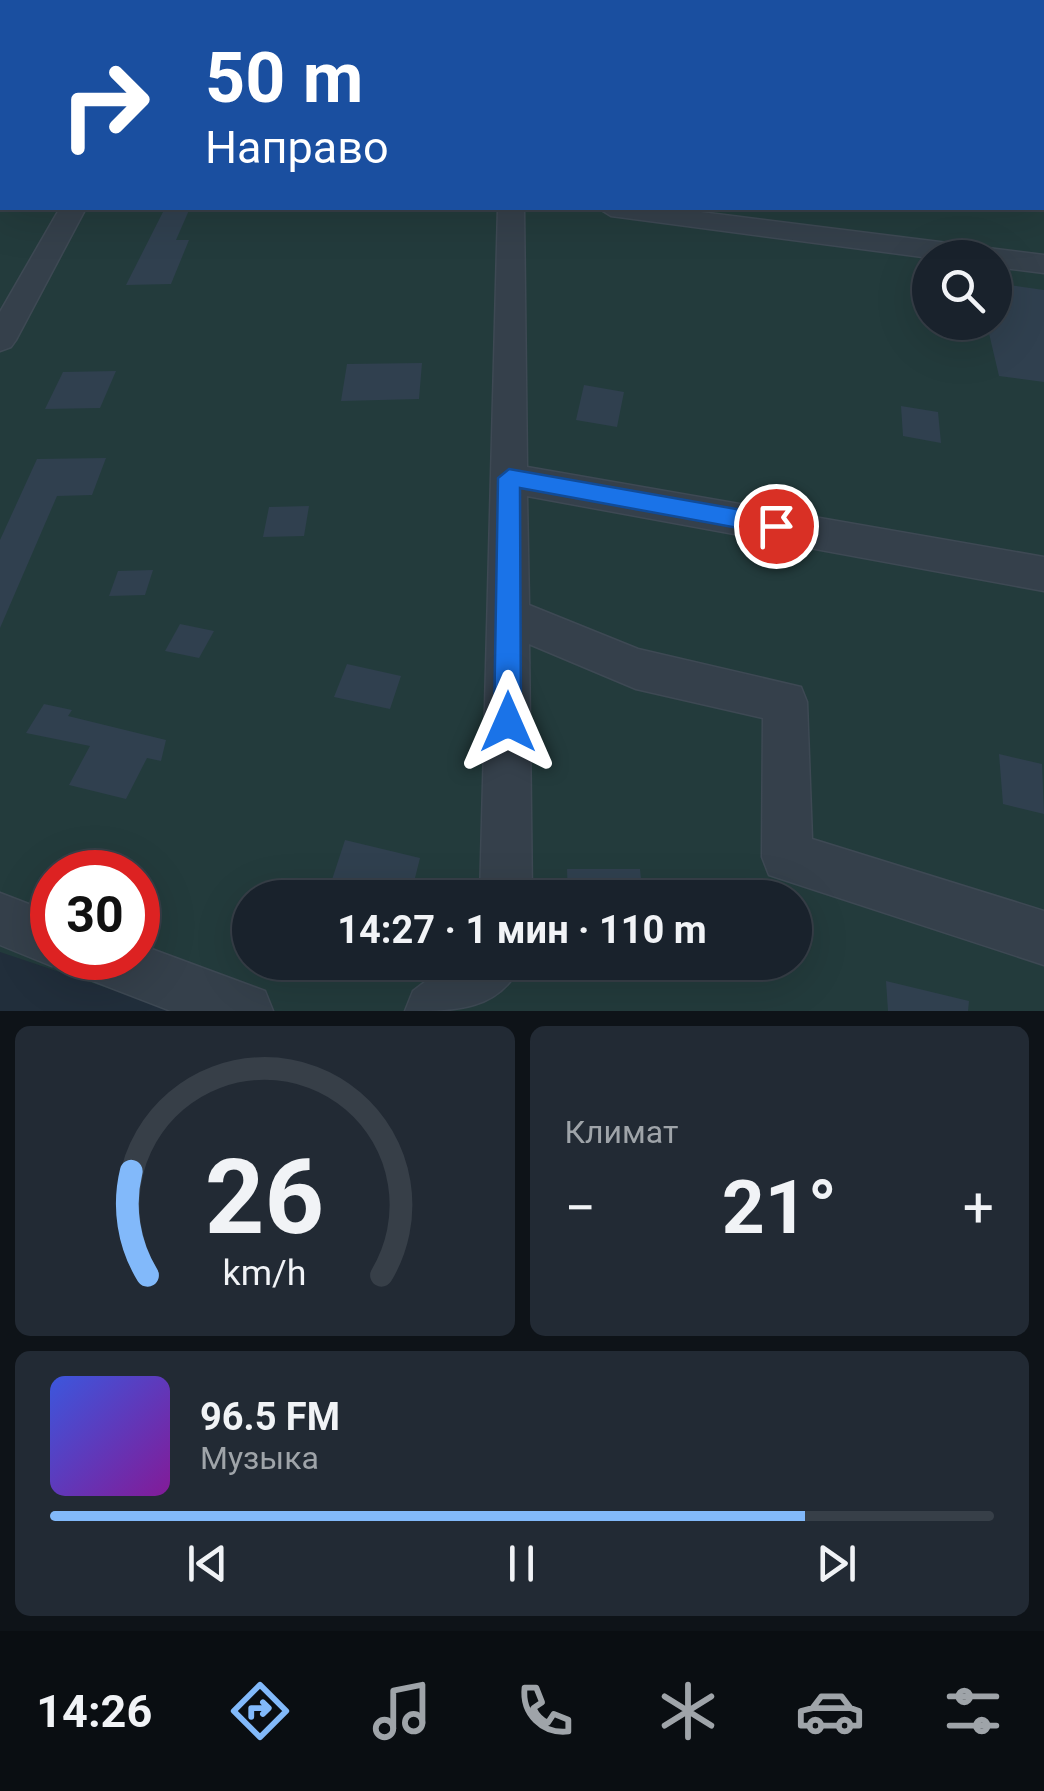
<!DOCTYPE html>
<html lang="ru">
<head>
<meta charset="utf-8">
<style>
	body { margin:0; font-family:Roboto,sans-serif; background:#222a34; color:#f1f3f6; height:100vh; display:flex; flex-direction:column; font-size:38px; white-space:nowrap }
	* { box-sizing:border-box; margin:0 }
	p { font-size:32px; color:#9fa4a9 }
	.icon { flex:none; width:55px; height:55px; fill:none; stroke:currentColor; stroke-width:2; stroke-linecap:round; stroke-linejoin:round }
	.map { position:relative; height:1011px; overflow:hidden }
	.details { display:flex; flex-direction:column; gap:15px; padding:15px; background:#0e1318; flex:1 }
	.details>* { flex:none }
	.top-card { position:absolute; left:0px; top:0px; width:1045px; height:210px; box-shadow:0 10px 40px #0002,0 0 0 2px #373f48; background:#1a4fa0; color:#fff; overflow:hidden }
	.fabs { position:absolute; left:912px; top:240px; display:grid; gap:20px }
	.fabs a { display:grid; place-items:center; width:100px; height:100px; border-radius:50%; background:#19222c; box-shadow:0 10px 40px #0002,0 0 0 2px #373f48; font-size:50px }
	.speed { position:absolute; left:30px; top:850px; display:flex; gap:20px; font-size:50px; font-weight:700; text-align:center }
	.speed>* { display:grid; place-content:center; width:130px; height:130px; border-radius:50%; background:#19222c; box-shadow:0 10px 40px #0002,0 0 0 2px #373f48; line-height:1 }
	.speed .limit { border:15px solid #d22; background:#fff; color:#111 }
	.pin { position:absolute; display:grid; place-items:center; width:85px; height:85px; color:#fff; margin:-42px; border:5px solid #fff; border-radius:50%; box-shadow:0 2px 10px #0007 }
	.me { position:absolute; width:110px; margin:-55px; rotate:0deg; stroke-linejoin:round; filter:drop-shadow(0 0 8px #0008) }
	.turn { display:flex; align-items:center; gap:35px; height:210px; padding:0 40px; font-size:45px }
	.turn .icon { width:130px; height:130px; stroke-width:2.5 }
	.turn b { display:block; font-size:70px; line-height:85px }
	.big { font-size:75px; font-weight:700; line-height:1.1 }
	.details .widget { flex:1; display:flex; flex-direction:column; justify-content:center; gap:15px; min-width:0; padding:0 35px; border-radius:15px; background:#222a34 }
	.details .dial { align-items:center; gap:0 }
	.dial svg { height:260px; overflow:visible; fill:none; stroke:#373f48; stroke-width:7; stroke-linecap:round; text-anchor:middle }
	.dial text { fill:#f1f3f6; stroke:none }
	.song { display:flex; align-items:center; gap:30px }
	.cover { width:120px; height:120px; border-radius:15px; background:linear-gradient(135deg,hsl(230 70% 55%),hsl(290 70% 35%)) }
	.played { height:10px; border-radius:5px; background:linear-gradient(90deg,#82b9fa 80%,#373f48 80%) }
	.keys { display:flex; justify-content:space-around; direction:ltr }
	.heat { display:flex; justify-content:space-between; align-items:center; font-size:55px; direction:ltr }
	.details .tiles { flex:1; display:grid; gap:15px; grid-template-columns:1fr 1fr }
	.widget:last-child { grid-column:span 2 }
	.trip { position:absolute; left:232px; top:880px; width:580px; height:100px; border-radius:50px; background:#19222c; box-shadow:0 10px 40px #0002,0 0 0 2px #373f48; font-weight:700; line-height:100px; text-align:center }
	.dock { display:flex; height:160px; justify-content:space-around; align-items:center; background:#0a0e12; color:#9fa4a9 }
	.dock .icon { width:70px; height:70px }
	.dock .current { color:#82b9fa }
	.dock b { font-size:45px; color:#f1f3f6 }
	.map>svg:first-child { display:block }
	.green { fill:#233b3c; fill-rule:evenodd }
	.building { fill:#30404f }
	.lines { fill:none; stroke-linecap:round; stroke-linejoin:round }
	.minor-casing { stroke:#3e4954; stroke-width:3 }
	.minor { fill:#35404b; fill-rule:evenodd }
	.route { fill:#1a73e8; stroke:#114b97; stroke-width:2.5 }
</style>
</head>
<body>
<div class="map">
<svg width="1044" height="1011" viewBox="0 0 1044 1011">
	<rect width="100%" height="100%" fill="#212e3b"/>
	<path class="green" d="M0 0H1044V1011H176L0 952ZM2 2H1042V208H2ZM930 258H995V322H930ZM52 872H138V958H52ZM250 898H795V962H250Z"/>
	<g class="building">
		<polygon points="165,208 190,208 176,240 189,240 171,284 126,285"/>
		<polygon points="995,283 1044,290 1044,382 999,376 988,329 995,330"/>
		<polygon points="422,363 419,399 341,401 347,364"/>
		<polygon points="116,371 100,408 45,409 63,372"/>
		<polygon points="584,385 624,392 617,427 576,420"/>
		<polygon points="901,406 938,412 941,443 903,436"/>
		<polygon points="106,458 92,495 57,496 0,628 0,540 37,459"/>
		<polygon points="309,506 304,536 263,537 269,507"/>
		<polygon points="153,570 145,595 109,596 118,571"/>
		<polygon points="180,624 214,631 199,658 165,651"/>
		<polygon points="347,664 401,676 390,709 334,697"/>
		<polygon points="44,704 72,710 68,716 166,740 161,761 147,758 126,799 69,785 90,746 26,733"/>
		<polygon points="999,754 1042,764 1044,814 1003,804"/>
		<polygon points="345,840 420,858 410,898 326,898"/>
		<polygon points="567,869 640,869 643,898 568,898"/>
		<polygon points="886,981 969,1001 968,1011 888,1011"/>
	</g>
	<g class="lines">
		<defs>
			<g id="minor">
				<polygon points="492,0 512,0 513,2 494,2"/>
				<polygon points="1042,91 1044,92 1044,106 1042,105"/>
				<polygon points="60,208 86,208 16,340 11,347 0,351 0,312"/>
				<polygon points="498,208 524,208 527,467 1044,557 1044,591 527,496 529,605 638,649 801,687 807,702 812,839 1044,911 1044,965 769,875 762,857 763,718 636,689 529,644 532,898 480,898"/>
				<polygon points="598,208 669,208 1044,255 1044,273 995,267 995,258 930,258 611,216"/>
				<polygon points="0,893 52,913 52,958 71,958 52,966 0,945"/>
				<polygon points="138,944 265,991 273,1011 171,1011 83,977 75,958 138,958"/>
				<path d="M451 962H523C499 1011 457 1011 405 1011L413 991Z"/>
			</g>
		</defs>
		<use href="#minor" class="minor-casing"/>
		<use href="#minor" class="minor"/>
	</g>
	<polygon class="route" points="509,469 776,516 785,519 788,526 785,532 776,535 520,488 521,722 517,731 508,735 498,731 494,722 498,478"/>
</svg>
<div class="fabs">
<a><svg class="icon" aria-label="search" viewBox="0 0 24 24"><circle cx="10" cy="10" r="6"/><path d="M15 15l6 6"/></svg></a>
</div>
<div class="speed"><div class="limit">30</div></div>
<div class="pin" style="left:776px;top:526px;background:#d93025"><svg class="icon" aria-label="arrive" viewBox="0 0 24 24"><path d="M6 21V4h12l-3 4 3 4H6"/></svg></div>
<svg class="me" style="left:508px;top:722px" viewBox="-20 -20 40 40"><path d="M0-17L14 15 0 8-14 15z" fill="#1a73e8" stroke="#fff" stroke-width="4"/></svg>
<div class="trip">14:27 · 1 мин · 110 m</div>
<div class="top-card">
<div class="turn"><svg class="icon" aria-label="right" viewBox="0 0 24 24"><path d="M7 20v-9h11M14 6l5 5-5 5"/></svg><div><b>50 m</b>Направо</div></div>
</div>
</div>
<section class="details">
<div class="tiles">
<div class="widget dial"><svg viewBox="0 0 100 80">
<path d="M14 69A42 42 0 1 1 86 69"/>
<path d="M14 69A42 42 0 0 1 9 37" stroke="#82b9fa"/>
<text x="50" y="56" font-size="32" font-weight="700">26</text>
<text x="50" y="72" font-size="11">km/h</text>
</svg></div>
<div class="widget"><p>Климат</p>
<div class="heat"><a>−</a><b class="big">21°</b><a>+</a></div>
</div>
<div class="widget">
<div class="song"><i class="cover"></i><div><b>96.5 FM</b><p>Музыка</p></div></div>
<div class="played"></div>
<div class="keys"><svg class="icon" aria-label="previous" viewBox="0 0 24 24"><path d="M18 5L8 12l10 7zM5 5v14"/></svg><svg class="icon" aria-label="pause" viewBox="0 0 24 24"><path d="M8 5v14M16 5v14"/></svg><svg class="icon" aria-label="next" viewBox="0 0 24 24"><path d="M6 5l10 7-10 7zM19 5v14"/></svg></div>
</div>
</div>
</section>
<nav class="dock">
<b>14:26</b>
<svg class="icon current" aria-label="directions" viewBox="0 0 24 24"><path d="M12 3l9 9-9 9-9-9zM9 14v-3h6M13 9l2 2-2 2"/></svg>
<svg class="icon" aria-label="music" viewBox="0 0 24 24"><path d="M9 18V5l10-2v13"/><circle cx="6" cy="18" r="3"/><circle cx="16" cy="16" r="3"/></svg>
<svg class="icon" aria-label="phone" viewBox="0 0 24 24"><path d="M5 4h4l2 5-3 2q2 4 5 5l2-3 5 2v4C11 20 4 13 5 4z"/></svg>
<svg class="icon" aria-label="climate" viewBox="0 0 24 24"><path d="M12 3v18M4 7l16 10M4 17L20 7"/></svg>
<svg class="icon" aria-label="car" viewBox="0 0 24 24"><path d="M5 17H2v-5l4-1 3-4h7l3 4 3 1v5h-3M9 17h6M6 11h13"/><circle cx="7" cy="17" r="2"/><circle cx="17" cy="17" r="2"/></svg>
<svg class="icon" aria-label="filters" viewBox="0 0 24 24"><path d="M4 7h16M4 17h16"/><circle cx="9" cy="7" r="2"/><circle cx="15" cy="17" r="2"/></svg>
</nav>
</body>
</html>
